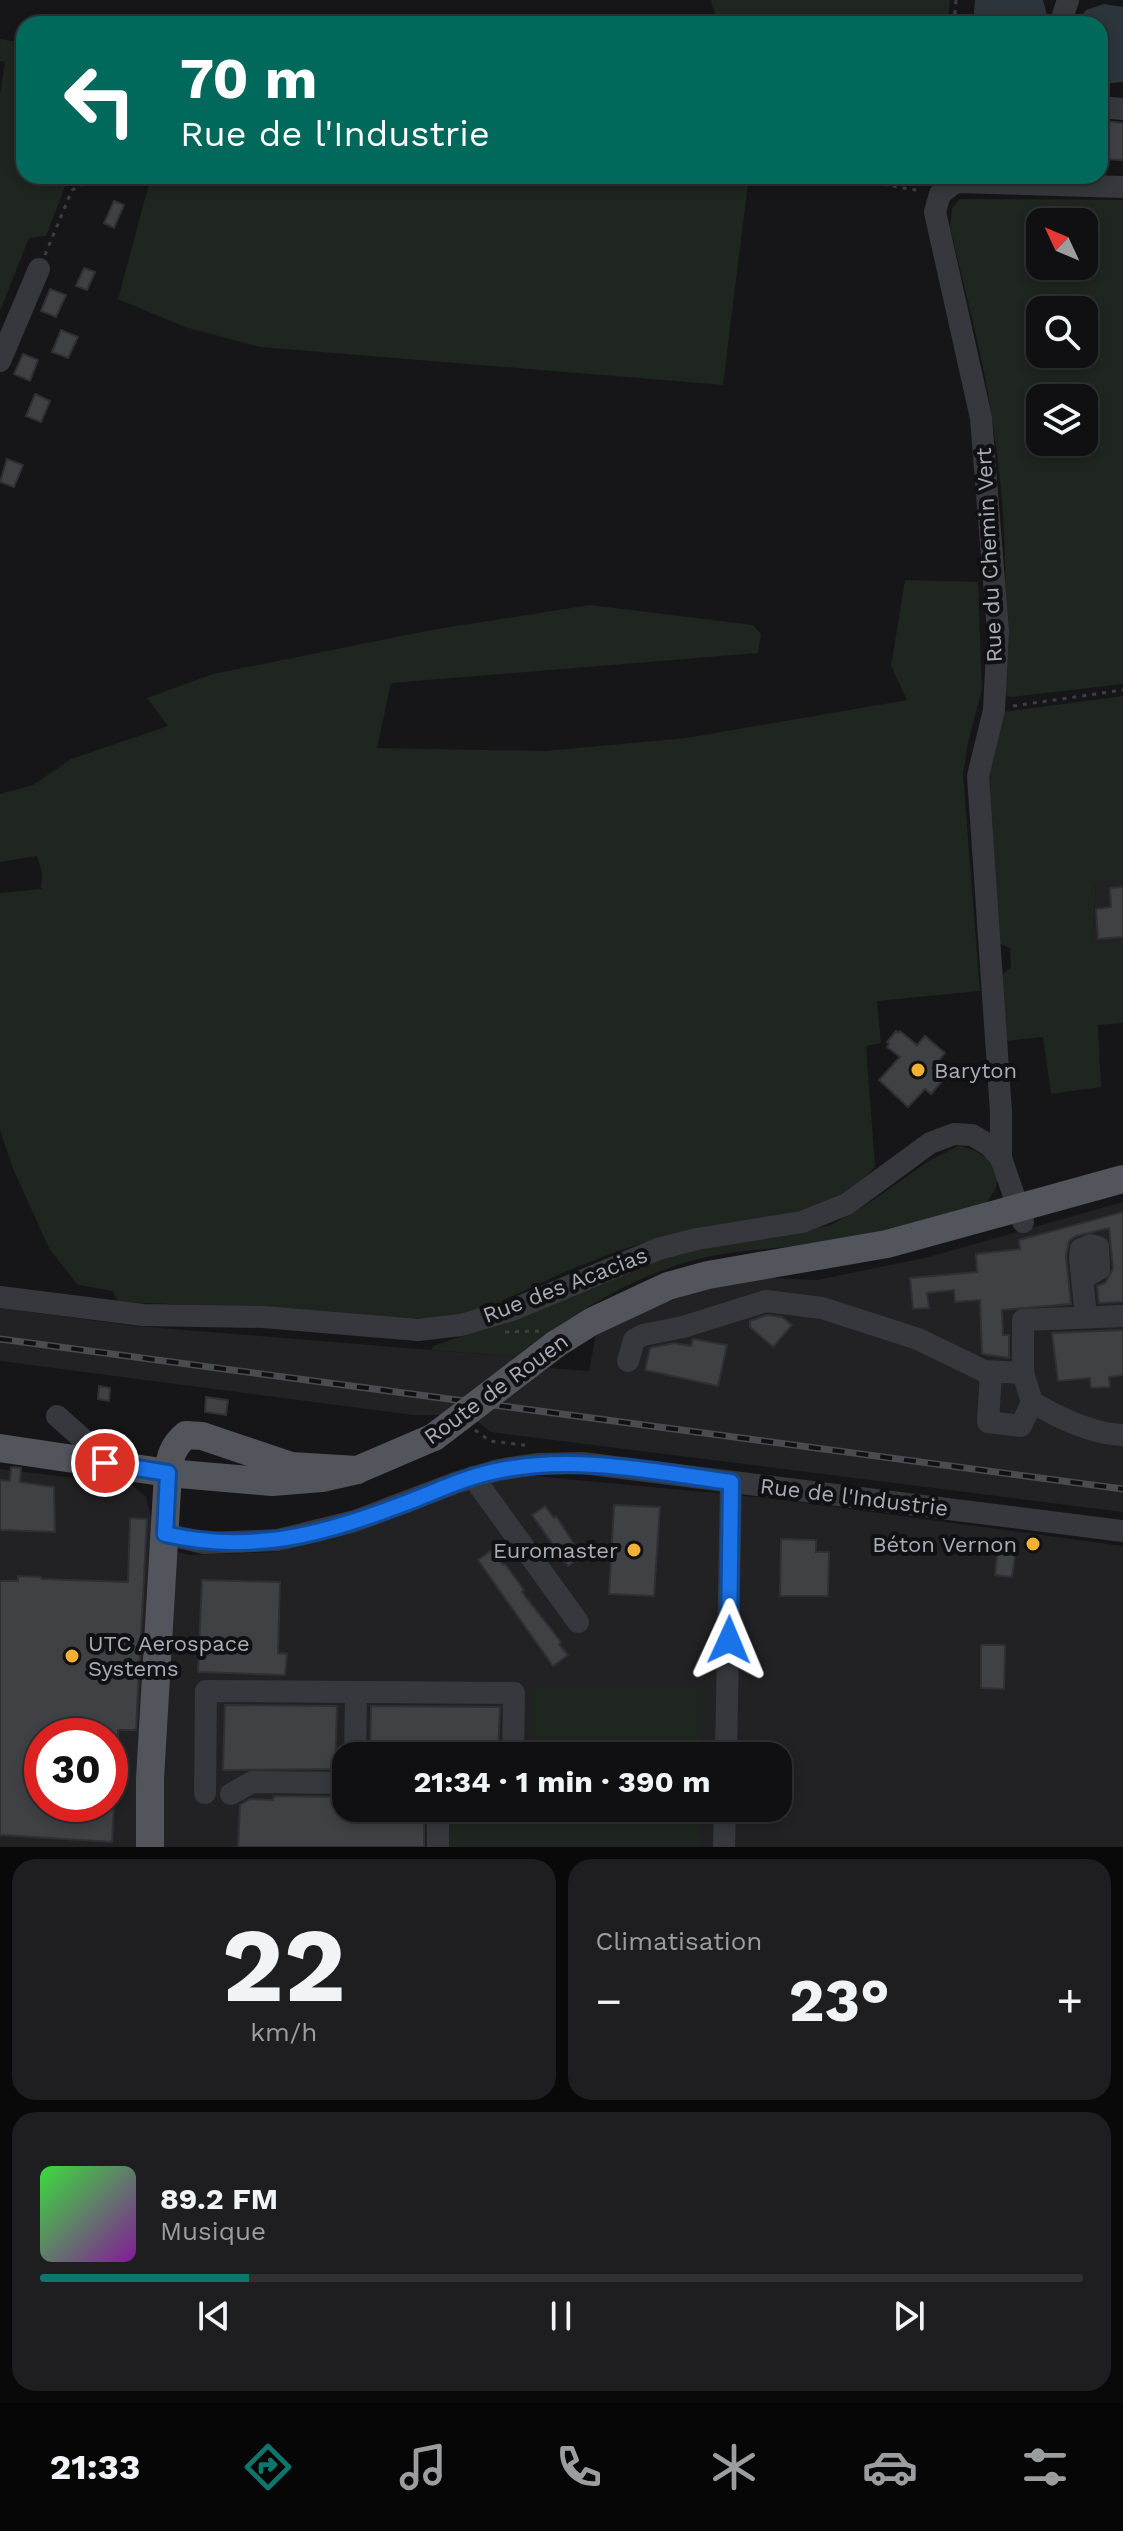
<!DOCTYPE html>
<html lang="fr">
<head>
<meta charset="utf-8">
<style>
	body { margin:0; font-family:"Work Sans",sans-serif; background:#1e1e20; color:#f1f3f6; height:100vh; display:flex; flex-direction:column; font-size:30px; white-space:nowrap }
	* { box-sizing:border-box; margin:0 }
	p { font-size:26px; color:#9c9d9f }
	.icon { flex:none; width:44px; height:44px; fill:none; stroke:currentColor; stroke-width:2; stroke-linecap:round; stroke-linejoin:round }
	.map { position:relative; height:1847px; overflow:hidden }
	.drawer { display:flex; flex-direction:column; gap:12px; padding:12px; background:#09090a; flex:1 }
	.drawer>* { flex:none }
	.guide { position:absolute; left:16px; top:16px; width:1092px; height:168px; border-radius:24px; box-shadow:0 4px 12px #0003,0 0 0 2px #303032; background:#00695c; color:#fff; overflow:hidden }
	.needle { width:52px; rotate:314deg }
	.buttons { position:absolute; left:1026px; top:208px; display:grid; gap:16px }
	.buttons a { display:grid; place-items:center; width:72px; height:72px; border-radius:16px; background:#101012; box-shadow:0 4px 12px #0003,0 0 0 2px #303032; font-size:40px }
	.speed { position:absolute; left:24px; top:1718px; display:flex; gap:16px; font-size:40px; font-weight:700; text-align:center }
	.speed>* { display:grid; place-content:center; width:104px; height:104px; border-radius:50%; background:#101012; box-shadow:0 4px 12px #0003,0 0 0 2px #303032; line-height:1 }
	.speed .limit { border:12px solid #d22; background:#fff; color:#111 }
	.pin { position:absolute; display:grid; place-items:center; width:68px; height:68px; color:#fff; margin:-34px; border:4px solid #fff; border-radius:50%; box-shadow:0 2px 8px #0007 }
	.me { position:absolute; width:88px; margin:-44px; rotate:1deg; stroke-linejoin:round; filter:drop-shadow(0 0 6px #0008) }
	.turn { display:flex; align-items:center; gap:28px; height:168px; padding:0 32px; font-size:36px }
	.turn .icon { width:104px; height:104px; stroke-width:2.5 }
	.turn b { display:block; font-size:56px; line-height:68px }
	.big { font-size:60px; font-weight:700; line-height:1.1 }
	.drawer .widget { flex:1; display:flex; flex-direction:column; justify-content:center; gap:12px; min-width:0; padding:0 28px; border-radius:24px; background:#1e1e20 }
	.drawer .dial { align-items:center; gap:0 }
	.dial b { font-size:104px; line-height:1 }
	.song { display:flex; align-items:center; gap:24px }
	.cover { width:96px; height:96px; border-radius:12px; background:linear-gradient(135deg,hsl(120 70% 55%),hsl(290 70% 35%)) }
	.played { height:8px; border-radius:4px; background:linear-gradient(90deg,#0f766e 20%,#303032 20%) }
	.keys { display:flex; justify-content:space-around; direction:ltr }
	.heat { display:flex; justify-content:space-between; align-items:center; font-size:44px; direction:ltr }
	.drawer .tiles { flex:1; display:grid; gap:12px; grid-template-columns:1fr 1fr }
	.widget:last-child { grid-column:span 2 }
	.trip { position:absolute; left:332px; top:1742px; width:460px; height:80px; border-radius:24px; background:#101012; box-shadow:0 4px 12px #0003,0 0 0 2px #303032; font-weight:700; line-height:80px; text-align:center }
	.tabs { display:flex; height:128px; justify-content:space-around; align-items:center; background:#060607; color:#9c9d9f }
	.tabs .icon { width:56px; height:56px }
	.tabs .current { color:#0f766e }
	.tabs b { font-size:36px; color:#f1f3f6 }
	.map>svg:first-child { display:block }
	.built { fill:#222225; fill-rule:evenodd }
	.green { fill:#1e261f; fill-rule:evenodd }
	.water { fill:#2c353c }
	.building { fill:#404145; stroke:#303034; stroke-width:2 }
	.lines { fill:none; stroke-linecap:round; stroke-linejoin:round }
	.path { stroke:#3d3f44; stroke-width:3; stroke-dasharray:4 6; stroke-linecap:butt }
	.minor { stroke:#37383d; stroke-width:22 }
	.major { stroke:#53555c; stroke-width:28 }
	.rail-casing { stroke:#4a4c52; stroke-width:7 }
	.rail { stroke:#111113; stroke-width:4; stroke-dasharray:12; stroke-linecap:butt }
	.major-bridge { stroke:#53555c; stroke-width:28 }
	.route-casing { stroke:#114b97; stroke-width:20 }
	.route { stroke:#1a73e8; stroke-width:14 }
	.poi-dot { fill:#f2b134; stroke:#111113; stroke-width:3 }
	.labels { text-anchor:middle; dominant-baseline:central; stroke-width:8; stroke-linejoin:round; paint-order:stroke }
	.street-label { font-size:22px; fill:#a8adb8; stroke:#111113 }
	.poi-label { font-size:22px; fill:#a8adb8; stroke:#111113; text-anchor:start }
</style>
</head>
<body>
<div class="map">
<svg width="1123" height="1847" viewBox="0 0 1123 1847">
	<rect width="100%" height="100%" fill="#161618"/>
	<g class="built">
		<polygon points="1123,881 1123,943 1092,943 1096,882"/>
		<polygon points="1123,1202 1123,1512 491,1432 477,1421 548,1368 589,1371 597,1329 624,1316 721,1284 771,1278 817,1280 929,1257"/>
		<polygon points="0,1308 136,1326 517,1357 448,1415 413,1415 0,1361"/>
		<path d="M0 1469 132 1485 146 1497 151 1516V1544L189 1555 278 1552 514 1474 767 1498 1123 1546V1847H0ZM42 1736H110V1804H42ZM346 1756H778V1808H346Z"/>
	</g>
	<g class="green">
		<polygon points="711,0 950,0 948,24 717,24"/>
		<polygon points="0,39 24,43 24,176 69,176 46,236 29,238 0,311 0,96 5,62 0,61"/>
		<polygon points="151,176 749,176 723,385 260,347 185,327 118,299"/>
		<path d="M960 199 1123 200V684L1012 697 1000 694C1011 591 1005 484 986 382 976 330 962 279 950 227L952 208ZM1040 222H1084V266H1040ZM1040 310H1084V354H1040ZM1040 398H1084V442H1040Z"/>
		<path d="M905 580 978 582 982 690 968 742 963 774 980 991 877 1001 881 1043 866 1046 875 1166C838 1219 727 1225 667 1237 641 1242 612 1253 587 1263 536 1282 488 1315 433 1318 387 1321 340 1316 294 1312 235 1307 177 1304 118 1302L113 1291 78 1285 50 1250 14 1171 0 1130V893L41 889 42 873 37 856 0 862V794L33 785 71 759 168 726 147 698 213 674 431 630 590 605 753 625 761 634 758 653 391 683 377 748 545 751 686 738 907 700 891 666Z"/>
		<polygon points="1123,696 1123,881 1096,882 1092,943 1123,943 1123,1023 1098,1025 1101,1087 1051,1094 1043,1037 1005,1041 999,978 1011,967 1010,948 998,943 988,764 1002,712"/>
		<path d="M958 1146C975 1148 999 1161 997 1182 996 1191 989 1198 985 1205 946 1216 907 1232 868 1239 812 1248 753 1246 698 1259 636 1274 566 1317 517 1357L432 1350 433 1346 518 1317 546 1302 704 1243 829 1226 866 1205 929 1161Z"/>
		<polygon points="532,1687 702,1688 701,1756 530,1756"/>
		<polygon points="442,1808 700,1808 699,1847 440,1847"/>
	</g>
	<g class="water">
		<polygon points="975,0 1043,0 1047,15 1045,24 973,24"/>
		<polygon points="1104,4 1123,7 1123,82 1100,84 1100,24 1074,24 1086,10"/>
	</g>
	<g class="building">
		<polygon points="1105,121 1123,123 1123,160 1100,159 1100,128 1104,129"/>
		<polygon points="114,201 124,205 114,228 104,223"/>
		<polygon points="84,268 95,272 87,290 76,286"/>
		<polygon points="50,289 66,295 56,317 41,311"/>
		<polygon points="61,330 78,337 68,358 52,352"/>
		<polygon points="23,354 38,360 30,381 14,374"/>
		<polygon points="35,394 50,401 41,422 26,416"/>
		<polygon points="7,459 23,465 14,487 0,482"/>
		<polygon points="1123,887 1123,937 1098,939 1096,909 1111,907 1110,888"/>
		<polygon points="896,1031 898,1033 900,1031 917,1045 925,1036 945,1053 932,1068 945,1078 931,1094 925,1089 908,1107 879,1080 900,1057 887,1047 889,1044 887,1042"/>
		<polygon points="1123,1212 1123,1302 1099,1303 1097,1286 1105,1283 1113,1269 1109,1228 1076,1236 1069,1241 1066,1256 1071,1304 1002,1310 1003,1335 1009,1335 1009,1358 982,1354 980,1300 955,1302 954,1290 927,1293 929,1308 913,1309 910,1278 977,1272 976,1254 1020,1249 1019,1240"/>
		<polygon points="767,1315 782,1317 792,1325 773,1347 750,1327 750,1321"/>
		<polygon points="1123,1330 1123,1375 1109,1377 1110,1387 1091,1388 1090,1378 1058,1381 1052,1333"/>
		<polygon points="693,1339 727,1345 718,1386 645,1370 650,1348 674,1343 691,1346"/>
		<polygon points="99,1386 110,1388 109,1401 98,1399"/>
		<polygon points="206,1397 228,1400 226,1415 205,1412"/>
		<polygon points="11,1467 21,1468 20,1482 54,1487 55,1532 0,1530 0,1480 10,1481"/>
		<polygon points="614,1505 660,1507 654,1596 609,1594"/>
		<polygon points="545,1506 554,1518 556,1516 582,1556 568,1566 532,1515"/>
		<polygon points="130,1518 147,1519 136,1730 118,1730 118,1736 42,1736 42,1804 114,1804 112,1842 0,1835 0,1581 18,1581 18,1576 41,1577 42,1579 128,1582"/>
		<polygon points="781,1539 816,1540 816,1552 829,1552 828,1596 780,1596"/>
		<polygon points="998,1546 1016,1548 1012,1577 995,1575"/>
		<polygon points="492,1550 503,1565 505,1564 524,1590 522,1592 561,1642 559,1644 568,1655 553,1666 478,1560"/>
		<polygon points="202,1580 280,1582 278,1653 287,1654 285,1675 198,1672"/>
		<polygon points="981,1645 1005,1645 1004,1689 981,1688"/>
		<polygon points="225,1705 337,1706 335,1769 223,1770"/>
		<polygon points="371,1706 500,1707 498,1756 370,1756"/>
		<polygon points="274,1796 346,1797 346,1808 424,1808 424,1847 238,1847 240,1805 250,1799 273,1800"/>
	</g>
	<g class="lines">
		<g class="path">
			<polyline points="954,24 956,0"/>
			<polyline points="854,176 886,185 922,191"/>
			<polyline points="45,255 72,190 99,176"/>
			<polyline points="1013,706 1123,690"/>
			<polyline points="505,1332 540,1331"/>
			<polyline points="475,1430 490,1441 531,1446"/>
		</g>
		<g class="minor">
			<polyline points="1060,24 1068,0"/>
			<polyline points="1100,107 1123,109"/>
			<polyline points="0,361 39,269"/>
			<polyline points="1023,1222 1001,1158 1001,1112 978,776 994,710 998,631 981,418 935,212 940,194 956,182 1123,187"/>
			<polyline points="1082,1279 1099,1269 1098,1247 1091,1245 1081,1249 1080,1258 1086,1317"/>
			<polyline points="0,1297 143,1315 263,1317 418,1330 461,1325 512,1310 658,1249 697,1239 802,1222 847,1204 930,1143 954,1134 972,1135 989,1145 1001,1158"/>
			<path d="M628 1361 634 1340 643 1335 683 1327 766 1301 822 1308 918 1339 984 1371 1023 1373 1032 1402C1059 1418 1091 1434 1123 1435"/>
			<polyline points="991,1372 988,1422 1021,1426 1032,1402"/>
			<polyline points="1023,1373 1023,1320 1123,1316"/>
			<polyline points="57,1416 84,1440 81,1460"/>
			<polyline points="473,1477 578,1622"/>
			<polyline points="165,1534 204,1543 278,1540 355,1521 455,1483 498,1470 537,1464 583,1463 1123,1531"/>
			<polyline points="355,1756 356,1692"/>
			<polyline points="726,1756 731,1482"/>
			<polyline points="205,1793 206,1691 514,1693 513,1756"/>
			<polyline points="231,1794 252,1782 346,1783"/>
			<polyline points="438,1847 438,1808"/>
			<polyline points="724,1847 725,1808"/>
		</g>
		<g class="major">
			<polyline points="556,1344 591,1322 668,1286 708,1275 887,1244 1123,1179"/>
			<polyline points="0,1448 168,1473 272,1482 322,1478 357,1470 434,1437"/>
			<path d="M150 1847V1779L168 1473C170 1456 173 1446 186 1435L202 1436 291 1466 357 1470"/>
		</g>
		<defs>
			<polyline id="rail" points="0,1339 1123,1489"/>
		</defs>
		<use href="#rail" class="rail-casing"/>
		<use href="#rail" class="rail"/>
		<polyline class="major-bridge" points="434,1437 556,1344"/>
	</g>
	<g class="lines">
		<defs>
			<path id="route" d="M105 1463 168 1473 165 1534C251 1554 322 1535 403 1504 435 1492 467 1476 501 1470 578 1455 655 1472 731 1482L729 1640"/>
		</defs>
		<use href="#route" class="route-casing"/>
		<use href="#route" class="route"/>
	</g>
	<g class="poi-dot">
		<circle cx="918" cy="1070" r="8"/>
		<circle cx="1033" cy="1544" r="8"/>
		<circle cx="634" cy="1550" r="8"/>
		<circle cx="72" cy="1656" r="8"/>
	</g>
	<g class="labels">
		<g class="street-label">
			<text transform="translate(989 555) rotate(-93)">Rue du Chemin Vert</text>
			<text transform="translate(565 1285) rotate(-21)">Rue des Acacias</text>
			<text transform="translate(496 1389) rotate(-36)">Route de Rouen</text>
			<text transform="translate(854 1497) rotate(7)">Rue de l'Industrie</text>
		</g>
		<g class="poi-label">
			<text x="934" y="1070">Baryton</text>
			<text x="1017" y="1544" text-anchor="end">Béton Vernon</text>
			<text x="618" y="1550" text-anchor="end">Euromaster</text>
			<text x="88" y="1643">UTC Aerospace<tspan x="88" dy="25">Systems</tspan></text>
		</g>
	</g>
</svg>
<div class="buttons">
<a><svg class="needle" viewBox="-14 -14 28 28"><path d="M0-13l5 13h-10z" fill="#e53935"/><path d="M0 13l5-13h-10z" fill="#9c9d9f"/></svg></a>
<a><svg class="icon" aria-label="search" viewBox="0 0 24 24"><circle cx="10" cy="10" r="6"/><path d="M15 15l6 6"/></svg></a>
<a><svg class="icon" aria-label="layers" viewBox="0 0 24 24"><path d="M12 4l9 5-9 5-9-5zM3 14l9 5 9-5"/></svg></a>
</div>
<div class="speed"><div class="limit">30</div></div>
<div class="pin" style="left:105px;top:1463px;background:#d93025"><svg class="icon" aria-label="arrive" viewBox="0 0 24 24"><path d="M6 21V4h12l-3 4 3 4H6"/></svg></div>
<svg class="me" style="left:729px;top:1640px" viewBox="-20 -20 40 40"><path d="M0-17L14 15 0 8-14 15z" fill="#1a73e8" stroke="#fff" stroke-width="4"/></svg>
<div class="trip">21:34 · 1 min · 390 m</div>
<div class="guide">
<div class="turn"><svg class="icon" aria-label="left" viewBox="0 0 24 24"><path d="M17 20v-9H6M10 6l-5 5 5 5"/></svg><div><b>70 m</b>Rue de l'Industrie</div></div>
</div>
</div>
<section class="drawer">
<div class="tiles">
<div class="widget dial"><b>22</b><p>km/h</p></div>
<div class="widget"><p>Climatisation</p>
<div class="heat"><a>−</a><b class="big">23°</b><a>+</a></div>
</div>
<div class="widget">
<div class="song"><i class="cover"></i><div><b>89.2 FM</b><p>Musique</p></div></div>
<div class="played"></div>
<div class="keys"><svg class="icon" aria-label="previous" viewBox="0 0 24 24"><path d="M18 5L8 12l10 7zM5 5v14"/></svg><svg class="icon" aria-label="pause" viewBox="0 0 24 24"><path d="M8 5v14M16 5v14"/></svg><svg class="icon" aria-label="next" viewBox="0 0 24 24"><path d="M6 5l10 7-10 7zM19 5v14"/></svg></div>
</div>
</div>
</section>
<nav class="tabs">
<b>21:33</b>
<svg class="icon current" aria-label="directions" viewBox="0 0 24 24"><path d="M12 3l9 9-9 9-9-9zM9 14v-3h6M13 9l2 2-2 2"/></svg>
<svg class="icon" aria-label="music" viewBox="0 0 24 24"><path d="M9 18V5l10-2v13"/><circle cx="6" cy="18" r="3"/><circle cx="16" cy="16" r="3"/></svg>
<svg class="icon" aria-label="phone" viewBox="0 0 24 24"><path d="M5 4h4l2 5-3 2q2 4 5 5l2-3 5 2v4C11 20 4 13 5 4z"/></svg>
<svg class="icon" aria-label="climate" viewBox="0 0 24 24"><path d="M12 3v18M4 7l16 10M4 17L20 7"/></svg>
<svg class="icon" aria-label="car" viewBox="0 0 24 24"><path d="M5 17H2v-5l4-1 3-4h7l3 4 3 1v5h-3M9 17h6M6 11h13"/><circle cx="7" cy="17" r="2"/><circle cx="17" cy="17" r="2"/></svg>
<svg class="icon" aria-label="filters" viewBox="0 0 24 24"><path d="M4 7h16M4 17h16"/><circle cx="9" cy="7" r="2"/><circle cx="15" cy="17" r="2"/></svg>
</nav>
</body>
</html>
